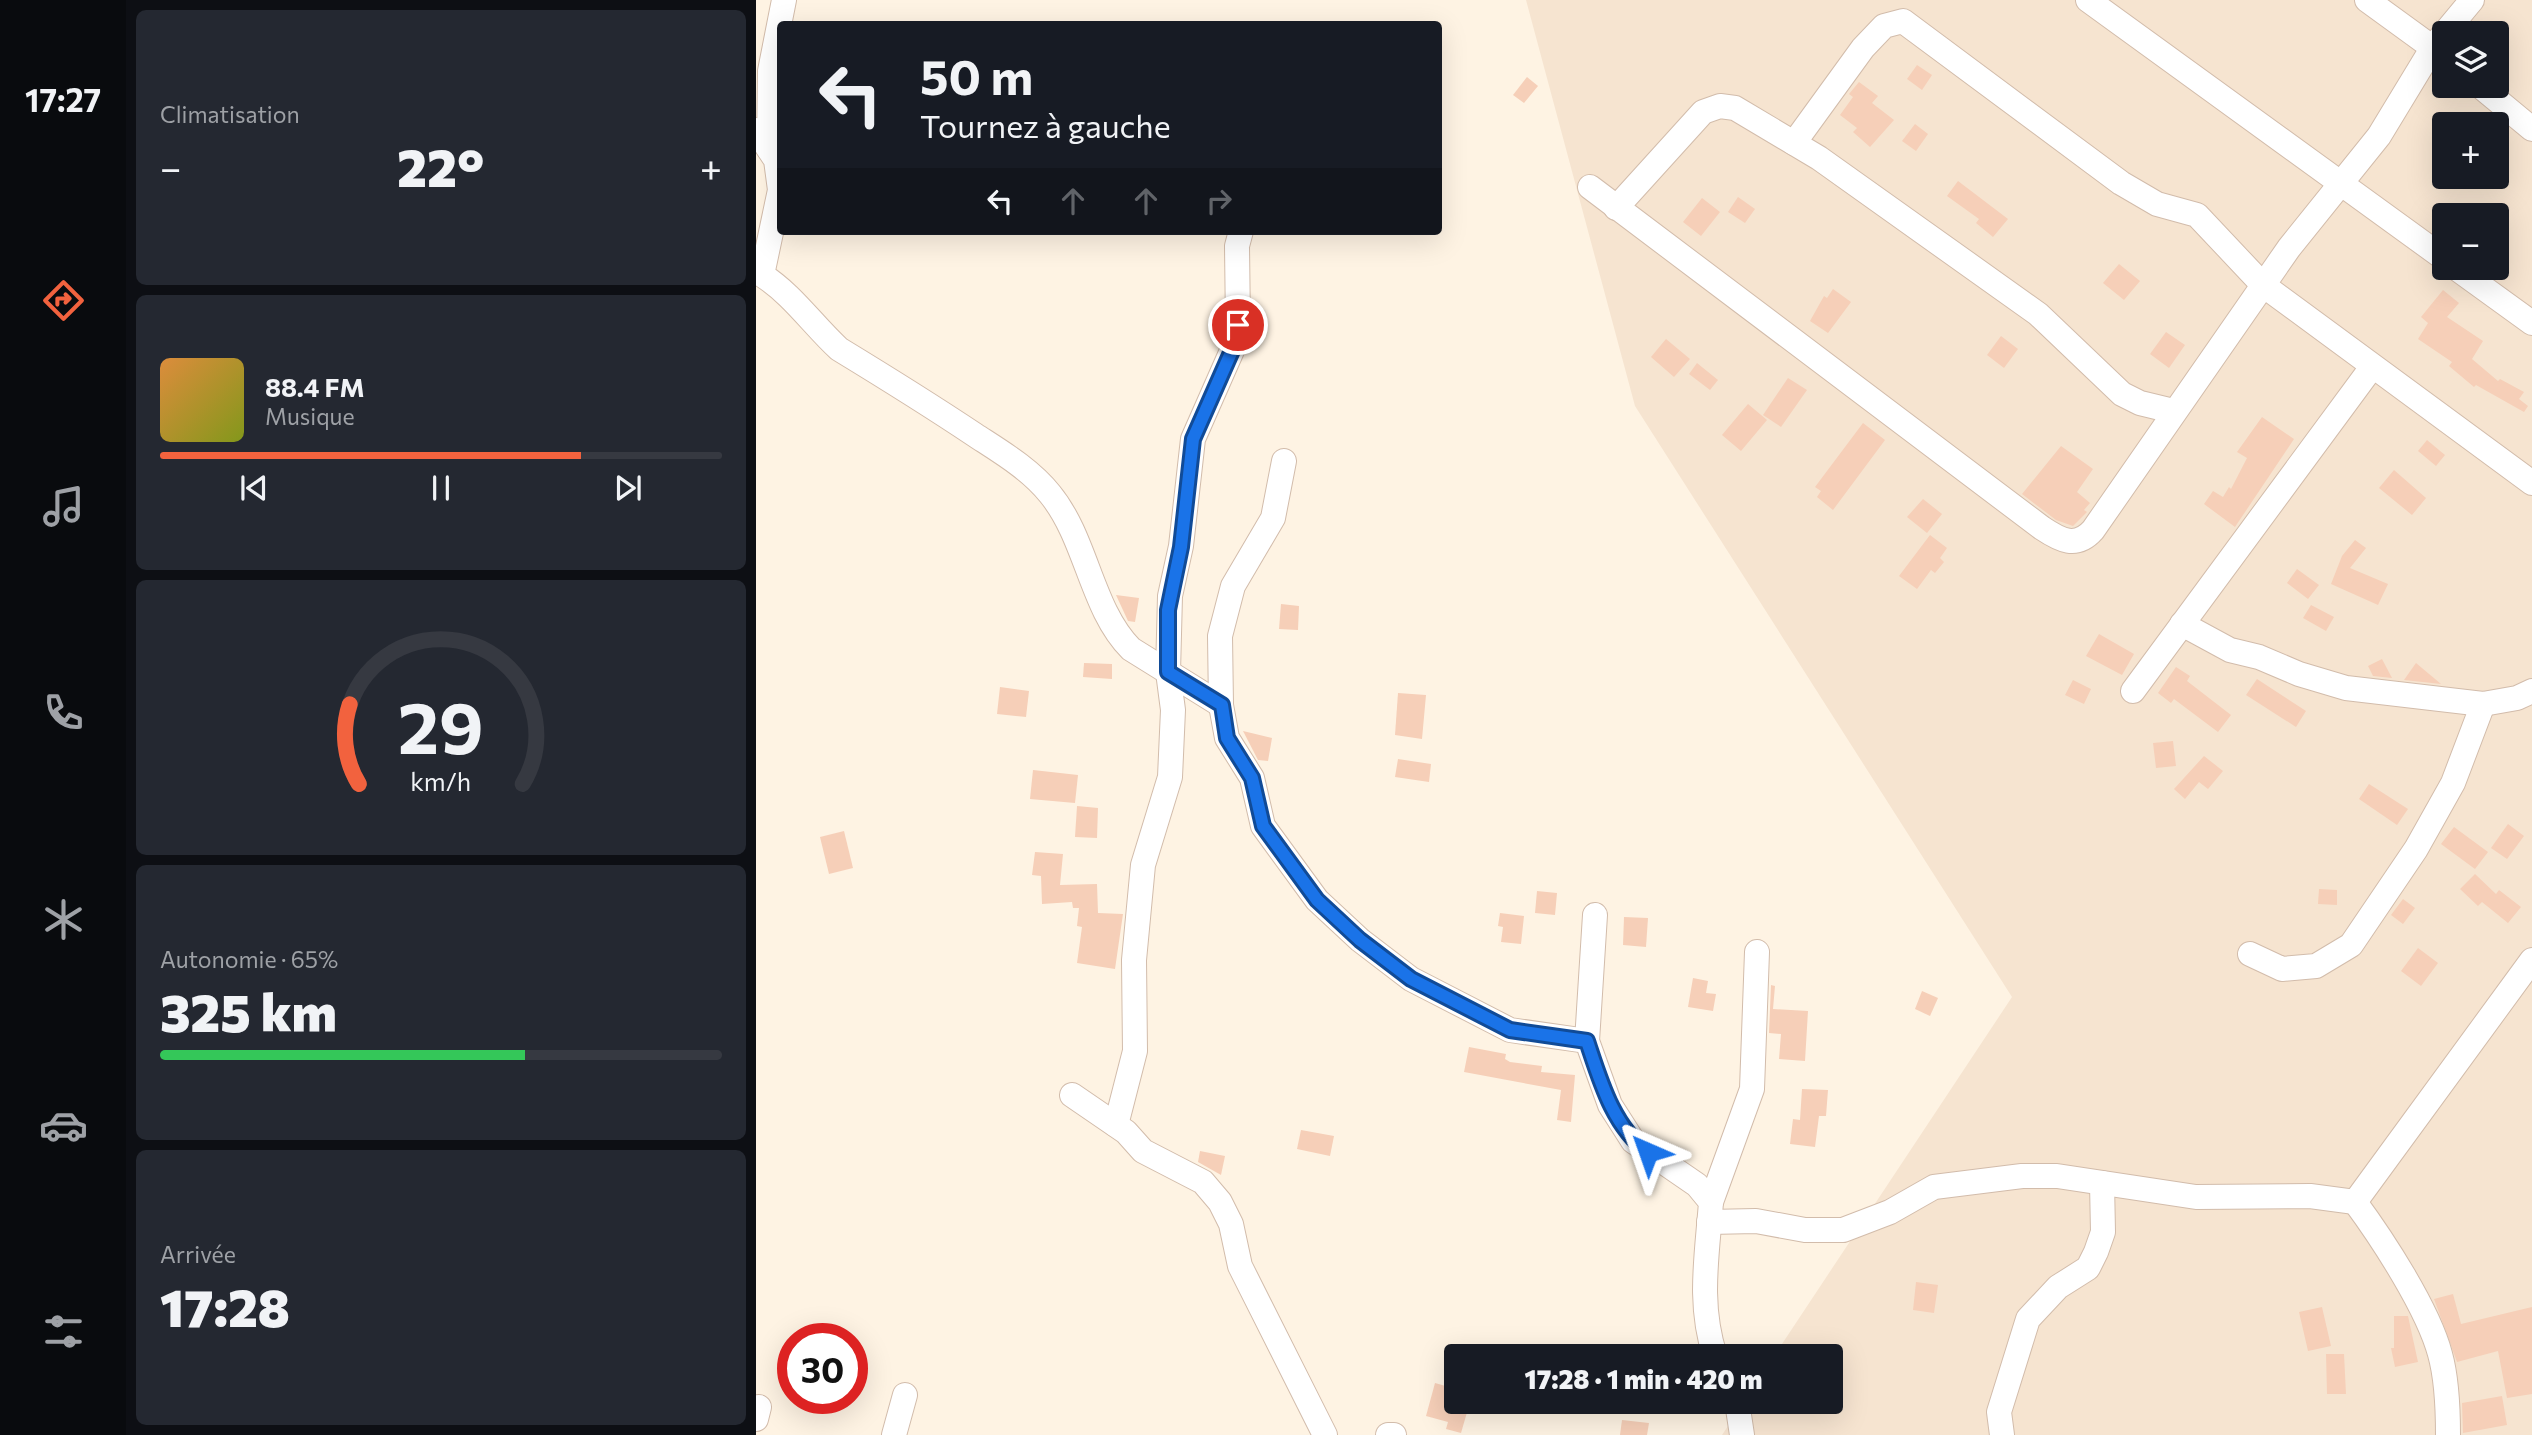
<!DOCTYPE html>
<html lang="fr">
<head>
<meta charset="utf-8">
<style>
	body { margin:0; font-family:Commissioner,sans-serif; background:#242831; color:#f1f3f6; height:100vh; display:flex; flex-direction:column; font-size:26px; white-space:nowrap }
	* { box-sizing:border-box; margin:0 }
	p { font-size:23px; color:#9ea1a6 }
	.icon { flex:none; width:38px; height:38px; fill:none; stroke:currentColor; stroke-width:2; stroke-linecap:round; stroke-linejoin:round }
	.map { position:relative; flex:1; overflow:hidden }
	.sheet { display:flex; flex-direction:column; gap:10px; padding:10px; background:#0d0f14; width:630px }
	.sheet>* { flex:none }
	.guide { position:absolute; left:21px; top:21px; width:665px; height:214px; border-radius:7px; box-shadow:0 7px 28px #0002; background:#171b24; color:#f1f3f6; overflow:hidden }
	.controls { position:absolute; left:1676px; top:21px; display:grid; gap:14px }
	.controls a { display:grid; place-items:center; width:77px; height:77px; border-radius:7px; background:#171b24; box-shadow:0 7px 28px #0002; font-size:35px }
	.speed { position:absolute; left:21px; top:1323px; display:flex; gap:14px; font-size:35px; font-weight:700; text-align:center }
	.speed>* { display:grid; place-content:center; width:91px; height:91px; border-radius:50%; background:#171b24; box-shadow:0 7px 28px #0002; line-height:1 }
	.speed .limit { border:10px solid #d22; background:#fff; color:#111 }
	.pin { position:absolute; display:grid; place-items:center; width:60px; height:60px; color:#fff; margin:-30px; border:4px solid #fff; border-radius:50%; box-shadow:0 2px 7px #0007 }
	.me { position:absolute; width:77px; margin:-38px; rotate:317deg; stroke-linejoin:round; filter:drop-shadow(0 0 5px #0008) }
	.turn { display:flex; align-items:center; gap:24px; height:147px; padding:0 28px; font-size:32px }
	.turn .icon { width:91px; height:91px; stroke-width:2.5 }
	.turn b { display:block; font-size:49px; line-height:60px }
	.lanes { display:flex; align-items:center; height:66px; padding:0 28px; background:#0003; justify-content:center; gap:35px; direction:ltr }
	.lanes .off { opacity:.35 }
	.big { font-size:52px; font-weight:800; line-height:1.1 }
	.sheet .card { flex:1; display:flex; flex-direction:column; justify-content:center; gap:10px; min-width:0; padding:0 24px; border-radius:10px; background:#242831 }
	.sheet .dial { align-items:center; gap:0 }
	.dial svg { height:182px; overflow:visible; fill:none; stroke:#363941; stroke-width:7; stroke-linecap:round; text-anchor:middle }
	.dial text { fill:#f1f3f6; stroke:none }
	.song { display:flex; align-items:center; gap:21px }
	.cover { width:84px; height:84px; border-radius:10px; background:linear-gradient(135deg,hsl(30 70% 55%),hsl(70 70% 35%)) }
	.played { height:7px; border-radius:4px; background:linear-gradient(90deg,#f2623e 75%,#363941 75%) }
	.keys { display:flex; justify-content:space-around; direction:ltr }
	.heat { display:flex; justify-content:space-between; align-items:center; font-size:38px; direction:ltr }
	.charge { height:10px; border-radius:5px; background:linear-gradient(90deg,#34c759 65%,#363941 0) }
	.trip { position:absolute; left:688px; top:1344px; width:399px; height:70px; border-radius:7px; background:#171b24; box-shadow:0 7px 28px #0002; font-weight:800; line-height:70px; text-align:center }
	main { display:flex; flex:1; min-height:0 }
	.dock { display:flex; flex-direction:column; width:126px; justify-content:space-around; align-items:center; background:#090b0e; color:#9ea1a6 }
	.dock .icon { width:49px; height:49px }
	.dock .on { color:#f2623e }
	.dock b { font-size:32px; color:#f1f3f6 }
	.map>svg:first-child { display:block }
	.residential { fill:#f6e4d0; fill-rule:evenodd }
	.building { fill:#f6cfb8 }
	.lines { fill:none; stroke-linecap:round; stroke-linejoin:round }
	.minor-casing { stroke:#d2bcab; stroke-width:26 }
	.minor { stroke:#fff; stroke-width:24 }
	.route-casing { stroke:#114b97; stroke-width:18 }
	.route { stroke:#1a73e8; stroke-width:12 }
</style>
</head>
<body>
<main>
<nav class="dock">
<b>17:27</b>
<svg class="icon on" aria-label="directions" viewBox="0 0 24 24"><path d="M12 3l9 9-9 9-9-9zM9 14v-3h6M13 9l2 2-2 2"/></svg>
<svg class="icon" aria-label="music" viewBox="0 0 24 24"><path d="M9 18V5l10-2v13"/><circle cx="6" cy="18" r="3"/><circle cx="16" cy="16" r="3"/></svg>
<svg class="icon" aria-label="phone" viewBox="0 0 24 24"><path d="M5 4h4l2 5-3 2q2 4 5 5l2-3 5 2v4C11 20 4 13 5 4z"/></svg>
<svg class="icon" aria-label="climate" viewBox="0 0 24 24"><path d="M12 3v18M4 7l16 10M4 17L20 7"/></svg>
<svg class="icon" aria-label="car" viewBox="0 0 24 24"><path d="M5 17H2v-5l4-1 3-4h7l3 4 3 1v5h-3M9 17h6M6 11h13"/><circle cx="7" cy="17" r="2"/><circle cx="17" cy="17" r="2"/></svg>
<svg class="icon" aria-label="filters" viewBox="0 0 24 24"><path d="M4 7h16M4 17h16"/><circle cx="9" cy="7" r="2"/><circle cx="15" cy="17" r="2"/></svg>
</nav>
<section class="sheet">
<div class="card"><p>Climatisation</p>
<div class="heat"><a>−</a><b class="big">22°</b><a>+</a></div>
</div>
<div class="card">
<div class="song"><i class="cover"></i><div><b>88.4 FM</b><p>Musique</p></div></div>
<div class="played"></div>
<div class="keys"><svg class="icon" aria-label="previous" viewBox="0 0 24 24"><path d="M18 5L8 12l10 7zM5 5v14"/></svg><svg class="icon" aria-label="pause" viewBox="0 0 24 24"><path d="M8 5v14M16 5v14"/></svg><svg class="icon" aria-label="next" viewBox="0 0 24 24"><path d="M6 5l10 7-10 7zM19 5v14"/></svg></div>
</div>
<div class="card dial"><svg viewBox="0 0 100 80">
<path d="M14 69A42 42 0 1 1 86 69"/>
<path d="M14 69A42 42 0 0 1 10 34" stroke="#f2623e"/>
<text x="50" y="56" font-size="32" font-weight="700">29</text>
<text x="50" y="72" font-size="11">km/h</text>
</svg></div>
<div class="card"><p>Autonomie · 65%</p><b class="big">325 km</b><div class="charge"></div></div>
<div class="card"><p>Arrivée</p><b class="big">17:28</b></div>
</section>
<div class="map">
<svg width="1776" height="1435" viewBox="0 0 1776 1435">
	<rect width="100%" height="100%" fill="#fef3e3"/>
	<path class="residential" d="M770 0H1776V1435H966L988 1402H1074V1356H1018L1256 997 879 406ZM1689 33H1741V86H1689ZM1689 124H1741V177H1689ZM1689 215H1741V268H1689Z"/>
	<g class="building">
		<polygon points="1161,65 1176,75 1166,90 1151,79"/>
		<polygon points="771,77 782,86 768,103 757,95"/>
		<polygon points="1103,82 1122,96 1116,103 1138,120 1114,147 1097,132 1101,128 1084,115 1097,97 1093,94"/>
		<polygon points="1159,124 1172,134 1160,151 1146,141"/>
		<polygon points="1202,181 1252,219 1237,237 1220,223 1223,219 1191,196"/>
		<polygon points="982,197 999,209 989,223 972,212"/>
		<polygon points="946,198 964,212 945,236 927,222"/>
		<polygon points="1363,264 1384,281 1368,300 1347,283"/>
		<polygon points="1077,289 1095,302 1072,333 1054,321 1068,296 1071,298"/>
		<polygon points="1687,290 1703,303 1691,317 1727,341 1716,359 1742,381 1744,379 1768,392 1763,399 1772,406 1768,412 1720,385 1718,387 1693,366 1696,362 1662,339 1672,323 1665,317"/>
		<polygon points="1410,332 1429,345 1413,368 1394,354"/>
		<polygon points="1245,336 1262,349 1248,368 1231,355"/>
		<polygon points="910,339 934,359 918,377 895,357"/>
		<polygon points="941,363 962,380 954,390 933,374"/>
		<polygon points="1032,378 1051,390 1025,427 1007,415"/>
		<polygon points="992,404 1011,420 985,451 966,435"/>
		<polygon points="1506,417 1538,439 1479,527 1448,504 1457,491 1467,497 1473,487 1475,489 1491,458 1481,452"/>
		<polygon points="1107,423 1129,440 1077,510 1061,497 1065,491 1059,487"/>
		<polygon points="1671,440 1689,455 1680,466 1662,451"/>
		<polygon points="1305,446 1337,469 1321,492 1334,503 1328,510 1331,512 1317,526 1300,520 1266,494"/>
		<polygon points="1638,470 1670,498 1656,515 1623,488"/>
		<polygon points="1167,499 1186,514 1171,533 1151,517"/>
		<polygon points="1174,535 1191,548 1184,558 1188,562 1179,573 1175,570 1161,589 1143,576"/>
		<polygon points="1599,540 1610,548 1594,568 1632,584 1622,605 1575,584 1586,556"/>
		<polygon points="1541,569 1563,585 1552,599 1531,583"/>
		<polygon points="360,595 383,598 379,622 372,621"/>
		<polygon points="525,604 543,606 542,630 523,629"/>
		<polygon points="1555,605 1578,617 1570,631 1547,618"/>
		<polygon points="1343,634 1378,654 1366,675 1330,656"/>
		<polygon points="1626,659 1636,678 1617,676 1612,666"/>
		<polygon points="328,663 356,664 356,679 327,677"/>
		<polygon points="1660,663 1685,684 1648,680"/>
		<polygon points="1420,667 1434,676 1431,681 1475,715 1462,732 1418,699 1415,703 1402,693"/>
		<polygon points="1501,679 1550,711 1540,727 1490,695"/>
		<polygon points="1317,680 1335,689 1328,704 1309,695"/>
		<polygon points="244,687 273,691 270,717 241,714"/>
		<polygon points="642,693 670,695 666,739 639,735"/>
		<polygon points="487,731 516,738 512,761 502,760"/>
		<polygon points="1417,741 1420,766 1400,768 1397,743"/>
		<polygon points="1448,756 1467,771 1452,789 1443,782 1429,799 1418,789"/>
		<polygon points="642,759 675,764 673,782 639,777"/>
		<polygon points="277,770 322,775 319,803 274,799"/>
		<polygon points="1613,784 1652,809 1641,825 1603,799"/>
		<polygon points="321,806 342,808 341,838 319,837"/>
		<polygon points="1752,824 1768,836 1751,859 1735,848"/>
		<polygon points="1698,827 1732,852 1719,869 1685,844"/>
		<polygon points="88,831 97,868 73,874 64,837"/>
		<polygon points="279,852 307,854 304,885 341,884 342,913 367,914 359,969 321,963 326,927 321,926 323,908 317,908 316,902 286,904 285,876 276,875"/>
		<polygon points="1719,874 1740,894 1743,890 1765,907 1752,923 1726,902 1722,906 1704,889"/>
		<polygon points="1563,889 1581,890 1581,905 1562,904"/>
		<polygon points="781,891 801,893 799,915 779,913"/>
		<polygon points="1647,899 1659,908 1647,924 1635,915"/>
		<polygon points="744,913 768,916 765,944 745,942 747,927 742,926"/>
		<polygon points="868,917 892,918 890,947 867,945"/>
		<polygon points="1662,948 1682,963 1665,986 1645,971"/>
		<polygon points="937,978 952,981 950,993 960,994 957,1011 932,1007"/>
		<polygon points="1015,985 1019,986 1017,1009 1052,1011 1049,1061 1023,1059 1025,1034 1013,1033"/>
		<polygon points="1166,991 1182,998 1174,1016 1159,1009"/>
		<polygon points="713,1047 750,1054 749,1059 754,1062 786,1066 785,1072 819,1075 815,1122 801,1120 805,1090 708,1072"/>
		<polygon points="1046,1089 1072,1090 1070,1116 1063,1116 1059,1147 1034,1144 1037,1119 1044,1120"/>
		<polygon points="545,1130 578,1136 574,1156 541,1149"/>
		<polygon points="444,1151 469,1156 465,1175 442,1162"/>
		<polygon points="1160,1282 1182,1285 1178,1313 1157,1310"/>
		<polygon points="1697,1294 1705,1324 1776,1307 1776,1394 1751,1398 1742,1351 1701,1362 1678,1299"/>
		<polygon points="1566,1307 1575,1346 1552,1351 1543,1312"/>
		<polygon points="1638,1316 1652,1316 1662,1362 1639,1367 1635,1348 1638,1348"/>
		<polygon points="1570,1354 1588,1354 1590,1394 1571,1394"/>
		<polygon points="679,1383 700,1389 700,1402 714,1402 705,1433 690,1429 692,1422 670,1416"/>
		<polygon points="1746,1396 1751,1425 1707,1433 1706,1403"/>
		<polygon points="866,1420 893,1423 891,1435 864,1435"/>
	</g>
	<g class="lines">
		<defs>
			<g id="minor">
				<polyline points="1332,0 1689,259"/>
				<polyline points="1611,0 1688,56"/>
				<polyline points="1724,86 1776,129"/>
				<path d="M0 130 20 160 24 190 6 275C37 295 56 324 83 349 129 377 174 405 219 435 245 452 274 469 294 494 331 539 335 609 375 649L465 705"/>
				<polyline points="1038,143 1107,48 1128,26 1147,21 1365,183 1401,204 1441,215 1507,285 1776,483"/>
				<polyline points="13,149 14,71 28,0"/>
				<path d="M834 187 1286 528C1304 540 1320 549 1337 530L1533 248 1623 136 1677 47 1716 0"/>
				<polyline points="860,208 947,112 964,106 979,108 1063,158 1282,314 1366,394 1384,403 1417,411"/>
				<polyline points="1700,268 1776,323"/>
				<polyline points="528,461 517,518 477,586 464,636 465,705 471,738 496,778 507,826 561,900 604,940 655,979 754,1030 831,1041"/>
				<polyline points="1426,624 1474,650 1503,657 1543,674 1590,688 1727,704 1761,698 1776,691"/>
				<polyline points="1377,691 1616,367"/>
				<path d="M839 915 831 1041 854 1105 877 1141 941 1185 955 1202C951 1257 942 1303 959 1356"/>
				<polyline points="1494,954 1526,969 1560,966 1595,945 1660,849 1697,783 1727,704"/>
				<polyline points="316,1095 370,1132 387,1151 447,1182 464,1202 475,1224 484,1266 569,1435"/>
				<polyline points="360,1125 379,1051 378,960 387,865 414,777 417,710 412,672 414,596 425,546 437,439 478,346 482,325 481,246 485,231"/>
				<polyline points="955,1202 996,1089 1001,952"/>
				<path d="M1599 1202C1627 1240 1672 1309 1684 1354 1691 1379 1692 1409 1692 1435"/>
				<polyline points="953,1222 1000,1221 1049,1230 1087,1230 1134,1212 1178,1187 1266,1176 1301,1176 1440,1197 1554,1196 1599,1202 1776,960"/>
				<polyline points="981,1402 986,1435"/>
				<polyline points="0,1419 3,1407"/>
				<polyline points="138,1435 149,1395"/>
				<polyline points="632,1435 638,1435"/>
				<polyline points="1246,1435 1243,1412 1272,1319 1302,1287 1332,1268 1340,1252 1347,1232 1346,1183"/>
			</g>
		</defs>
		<use href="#minor" class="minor-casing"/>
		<use href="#minor" class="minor"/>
	</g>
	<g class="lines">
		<defs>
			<path id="route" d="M482 325 478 346 437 439 425 547 412 610V672L466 705 471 738 496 778 507 826 561 900 604 940 655 979 754 1030 831 1041C844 1080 857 1127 892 1152"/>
		</defs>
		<use href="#route" class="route-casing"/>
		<use href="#route" class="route"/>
	</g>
</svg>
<div class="controls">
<a><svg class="icon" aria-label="layers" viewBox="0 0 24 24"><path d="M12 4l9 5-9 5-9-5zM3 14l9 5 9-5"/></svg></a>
<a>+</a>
<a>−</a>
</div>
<div class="speed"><div class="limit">30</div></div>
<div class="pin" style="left:482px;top:325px;background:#d93025"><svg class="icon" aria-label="arrive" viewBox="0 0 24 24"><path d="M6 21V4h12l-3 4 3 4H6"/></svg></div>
<svg class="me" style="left:892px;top:1152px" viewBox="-20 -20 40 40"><path d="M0-17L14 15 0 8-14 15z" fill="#1a73e8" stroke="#fff" stroke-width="4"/></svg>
<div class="trip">17:28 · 1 min · 420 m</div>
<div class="guide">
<div class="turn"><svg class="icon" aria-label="left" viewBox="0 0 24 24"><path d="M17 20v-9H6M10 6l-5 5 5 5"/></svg><div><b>50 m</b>Tournez à gauche</div></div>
<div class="lanes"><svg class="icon" aria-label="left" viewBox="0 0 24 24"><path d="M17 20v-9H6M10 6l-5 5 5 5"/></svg><svg class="icon off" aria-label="ahead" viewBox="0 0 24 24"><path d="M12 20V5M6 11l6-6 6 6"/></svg><svg class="icon off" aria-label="ahead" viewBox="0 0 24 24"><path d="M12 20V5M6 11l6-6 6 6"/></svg><svg class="icon off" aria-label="right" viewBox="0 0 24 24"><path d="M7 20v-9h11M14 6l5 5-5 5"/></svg></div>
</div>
</div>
</main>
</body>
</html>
